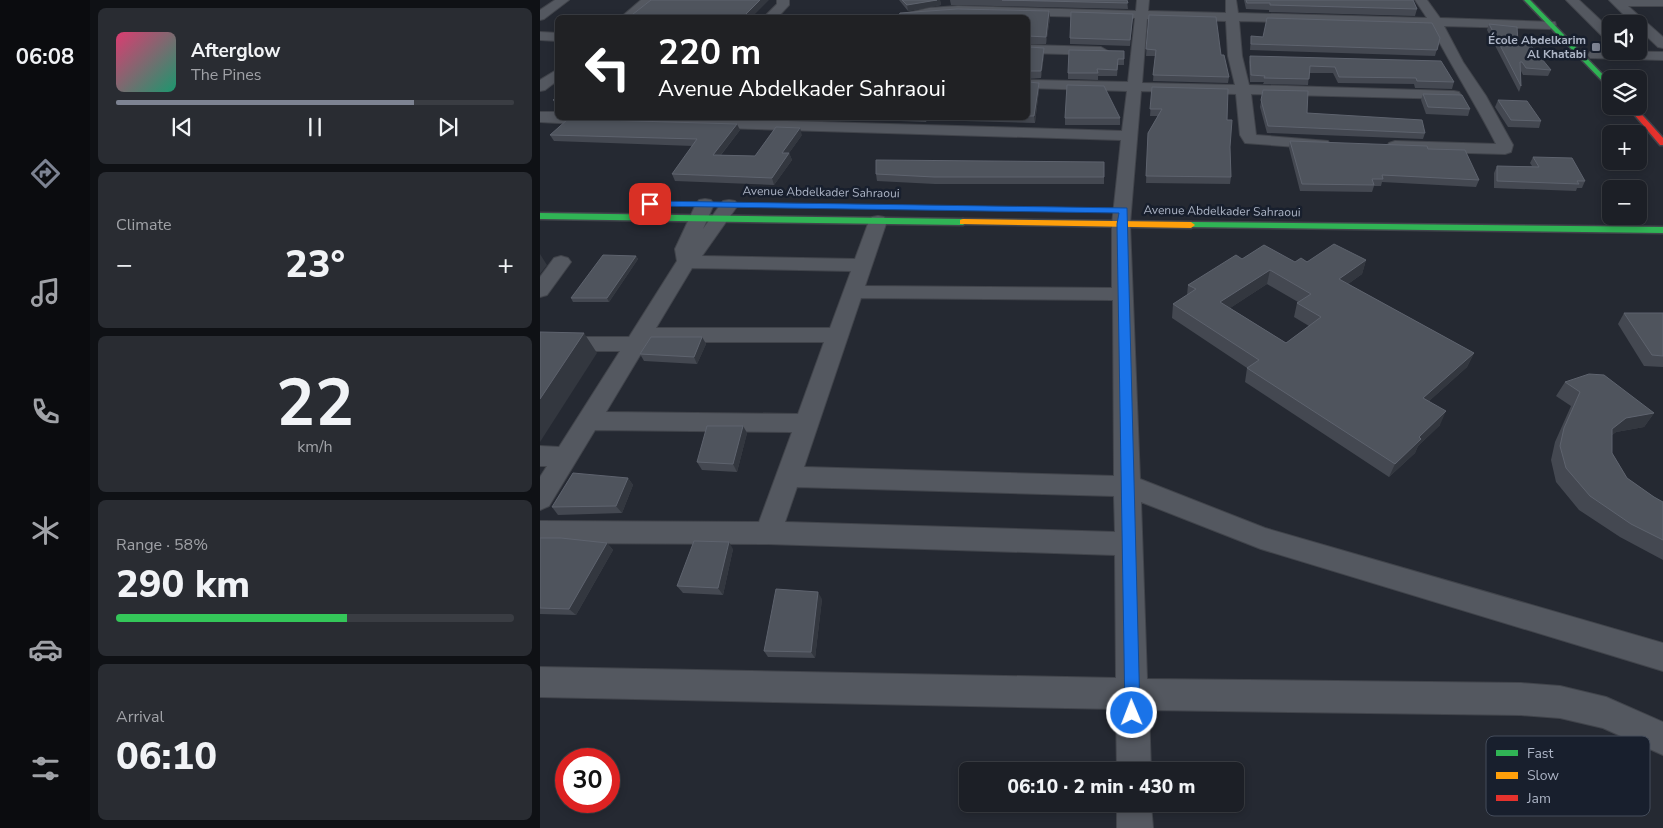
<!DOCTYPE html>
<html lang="en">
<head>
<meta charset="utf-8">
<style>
	body { margin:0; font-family:"Nunito Sans",sans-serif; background:#292c32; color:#f1f3f6; height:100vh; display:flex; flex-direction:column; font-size:19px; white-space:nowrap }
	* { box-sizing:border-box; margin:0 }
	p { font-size:16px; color:#a0a2a7 }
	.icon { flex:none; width:28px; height:28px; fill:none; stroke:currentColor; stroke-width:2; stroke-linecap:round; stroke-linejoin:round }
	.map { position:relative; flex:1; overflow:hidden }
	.side { display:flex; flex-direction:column; gap:8px; padding:8px; background:#0f1115; width:450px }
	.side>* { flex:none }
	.top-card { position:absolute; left:15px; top:15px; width:475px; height:105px; border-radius:8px; box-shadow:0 2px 8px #0003,0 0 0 1px #3a3d43; background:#202124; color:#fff; overflow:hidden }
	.buttons { position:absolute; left:1062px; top:15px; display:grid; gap:10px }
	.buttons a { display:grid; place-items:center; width:45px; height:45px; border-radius:8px; background:#1c1f26; box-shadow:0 2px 8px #0003,0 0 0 1px #3a3d43; font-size:25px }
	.speed { position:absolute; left:15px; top:748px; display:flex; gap:10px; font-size:25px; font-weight:700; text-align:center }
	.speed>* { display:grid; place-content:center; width:65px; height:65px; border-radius:50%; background:#1c1f26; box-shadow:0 2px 8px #0003,0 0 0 1px #3a3d43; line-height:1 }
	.speed .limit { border:8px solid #d22; background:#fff; color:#111 }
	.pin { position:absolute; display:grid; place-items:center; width:42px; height:42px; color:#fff; margin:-21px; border-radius:10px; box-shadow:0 2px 8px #0006 }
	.me { position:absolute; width:55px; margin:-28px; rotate:359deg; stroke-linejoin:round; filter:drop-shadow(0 0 4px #0008) }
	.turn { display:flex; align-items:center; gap:18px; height:105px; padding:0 20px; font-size:22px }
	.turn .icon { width:65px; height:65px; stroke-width:2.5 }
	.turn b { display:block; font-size:35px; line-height:42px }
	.big { font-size:38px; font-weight:800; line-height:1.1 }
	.side .card { flex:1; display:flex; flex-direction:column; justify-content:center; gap:8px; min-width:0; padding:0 18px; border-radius:8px; background:#292c32 }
	.side .dial { align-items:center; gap:0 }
	.dial b { font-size:65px; line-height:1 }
	.song { display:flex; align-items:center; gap:15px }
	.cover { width:60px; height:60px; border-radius:8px; background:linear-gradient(135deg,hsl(340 70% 55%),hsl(160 70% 35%)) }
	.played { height:5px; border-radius:2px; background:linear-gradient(90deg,#7d8392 75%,#3a3d43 75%) }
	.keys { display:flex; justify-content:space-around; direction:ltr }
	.heat { display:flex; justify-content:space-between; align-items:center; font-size:28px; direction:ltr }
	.charge { height:8px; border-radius:4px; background:linear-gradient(90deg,#34c759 58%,#3a3d43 0) }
	.trip { position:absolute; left:419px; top:762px; width:285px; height:50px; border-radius:8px; background:#1c1f26; box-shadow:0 2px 8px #0003,0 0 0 1px #3a3d43; font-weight:800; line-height:50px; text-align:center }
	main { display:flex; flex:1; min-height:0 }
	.dock { display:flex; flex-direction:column; width:90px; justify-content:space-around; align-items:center; background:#0b0c0f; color:#a0a2a7 }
	.dock .icon { width:35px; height:35px }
	.dock .active { color:#7d8392 }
	.dock b { font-size:22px; color:#f1f3f6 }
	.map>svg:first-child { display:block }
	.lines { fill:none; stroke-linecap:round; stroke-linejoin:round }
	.street-casing { stroke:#41444b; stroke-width:2 }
	.fast-casing { stroke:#41444b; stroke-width:3 }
	.slow-casing { stroke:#41444b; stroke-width:3 }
	.jam-casing { stroke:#41444b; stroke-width:3 }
	.street { fill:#545860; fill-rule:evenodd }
	.fast { fill:#30b455; fill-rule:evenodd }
	.slow { fill:#ff9f0a; fill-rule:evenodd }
	.jam { fill:#e5322d; fill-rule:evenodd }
	.wall { fill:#444851; fill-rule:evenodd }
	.shaded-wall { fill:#33373f }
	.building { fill:#4f545d; stroke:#5e636e; fill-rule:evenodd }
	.route { fill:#1a73e8; stroke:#114b97 }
	.poi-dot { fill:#7d8392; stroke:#181f2d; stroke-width:2 }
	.labels { text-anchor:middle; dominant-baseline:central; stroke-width:5; stroke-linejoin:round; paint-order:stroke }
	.far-poi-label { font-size:12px; font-weight:bold; fill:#acb4c5; stroke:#181f2d; text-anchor:end }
	.far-street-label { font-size:12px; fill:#acb4c5; stroke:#181f2d }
	.key { fill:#181f2d; stroke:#444c5b; stroke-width:1 }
	.key-label { font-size:14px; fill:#acb4c5 }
</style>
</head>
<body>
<main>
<nav class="dock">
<b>06:08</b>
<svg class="icon active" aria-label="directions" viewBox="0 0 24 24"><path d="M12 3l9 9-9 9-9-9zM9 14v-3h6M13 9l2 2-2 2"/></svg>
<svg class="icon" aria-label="music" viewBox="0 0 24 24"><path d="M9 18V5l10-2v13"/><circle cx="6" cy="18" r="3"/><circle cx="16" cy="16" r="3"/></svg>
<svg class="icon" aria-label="phone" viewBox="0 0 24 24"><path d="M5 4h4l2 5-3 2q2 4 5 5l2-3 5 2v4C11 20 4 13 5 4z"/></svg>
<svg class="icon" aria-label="climate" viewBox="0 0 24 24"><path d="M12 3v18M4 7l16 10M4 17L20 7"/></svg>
<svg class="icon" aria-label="car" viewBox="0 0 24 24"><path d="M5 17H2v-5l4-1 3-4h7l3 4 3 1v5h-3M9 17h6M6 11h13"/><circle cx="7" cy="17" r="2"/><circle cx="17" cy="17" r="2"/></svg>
<svg class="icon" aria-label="filters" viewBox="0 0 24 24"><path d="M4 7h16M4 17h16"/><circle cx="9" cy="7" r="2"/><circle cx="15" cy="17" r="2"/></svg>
</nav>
<section class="side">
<div class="card">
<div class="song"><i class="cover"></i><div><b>Afterglow</b><p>The Pines</p></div></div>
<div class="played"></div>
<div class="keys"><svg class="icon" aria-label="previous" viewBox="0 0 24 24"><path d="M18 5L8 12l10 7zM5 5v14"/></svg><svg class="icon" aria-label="pause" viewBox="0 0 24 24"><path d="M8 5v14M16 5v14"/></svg><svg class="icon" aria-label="next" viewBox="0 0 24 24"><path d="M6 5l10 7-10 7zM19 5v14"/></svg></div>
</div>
<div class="card"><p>Climate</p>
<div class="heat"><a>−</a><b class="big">23°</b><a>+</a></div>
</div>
<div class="card dial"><b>22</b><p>km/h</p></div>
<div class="card"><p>Range · 58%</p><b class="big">290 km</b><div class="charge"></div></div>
<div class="card"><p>Arrival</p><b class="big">06:10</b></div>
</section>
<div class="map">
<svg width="1123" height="828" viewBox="0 0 1123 828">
	<rect width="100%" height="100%" fill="#252932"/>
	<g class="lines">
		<defs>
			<g id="street">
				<polygon points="15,0 29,0 4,19 0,20 0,10"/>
				<polygon points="101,0 114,0 94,18 80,18"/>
				<polygon points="237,0 249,0 249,5 237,18 223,18 237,4"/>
				<path d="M597 0H609L608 11 686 13V0H696L698 13 887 18 875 0H887L900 18 1015 22 1016 25 1010 29 904 26 923 62 946 96 973 145 971 152 965 154 855 151 849 149 847 146 849 143 855 141 956 144C936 104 911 66 891 26L699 21 702 56 709 85 914 91 919 92 921 95 919 98 914 99 711 94 716 135 788 141 790 144 788 147 782 149 705 143 700 135 696 94 601 91 590 224 600 479 725 528 1123 643V671L721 549 601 502 607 679 981 683 1020 686 1066 697 1123 722V755L1063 728 1020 718 981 715 609 710 611 771H577L576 709 0 697V667L576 678 575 555 228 544 0 543V521L219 522 252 432 55 430 9 506 0 510V477L7 466H0V446L19 447 80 351H0V337H89L137 261 135 249 156 204 159 200 165 199 171 200 174 204 163 229 183 201 189 200 195 201 198 205 162 256 315 259 329 221 332 217 338 216 344 217 347 221 325 286 572 288V224L581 140 19 123 0 122V112H18V118H151L582 131 587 91 488 88V80L588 82 595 18 418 14 381 18H357L359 15 389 8 418 6 596 11ZM607 19 686 21 688 56 695 85 602 83ZM152 268 311 271 290 328H116ZM321 298 573 300 574 476 264 467ZM108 342H284L258 414 66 412ZM257 487 574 496 575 532 245 522Z"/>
				<polygon points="1026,0 1039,0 1071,30 1071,41 1066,40"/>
				<polygon points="1069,0 1123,0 1123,6 1088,6 1123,37 1123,48 1118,47 1099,29 1099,24 1093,24"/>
				<polygon points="0,32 18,33 18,41 0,40"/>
				<polygon points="488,45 561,47 568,51 561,55 488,53"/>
				<polygon points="1055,51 1123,52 1123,60 1050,58 1048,55 1050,52"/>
				<polygon points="18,69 18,80 5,90 0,91 0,80"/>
				<polygon points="21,256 28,258 31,262 7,295 0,297 0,277 14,258"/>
				<polygon points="577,804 611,804 613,828 577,828"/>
			</g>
			<g id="fast">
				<polygon points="984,0 990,0 1071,83 1071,89 1069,88"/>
				<polygon points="0,213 423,219 427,222 423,225 0,219"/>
				<polygon points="651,222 1123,227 1123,233 648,227 647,225"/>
			</g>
			<polygon id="slow" points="423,219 651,222 655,225 651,228 420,224 420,220"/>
			<polygon id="jam" points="1087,106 1094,106 1123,138 1123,145 1120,145"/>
		</defs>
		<use href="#street" class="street-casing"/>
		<use href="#fast" class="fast-casing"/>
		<use href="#slow" class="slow-casing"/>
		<use href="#jam" class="jam-casing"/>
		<use href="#street" class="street"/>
		<use href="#fast" class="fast"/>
		<use href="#slow" class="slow"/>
		<use href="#jam" class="jam"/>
	</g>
	<g class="wall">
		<polygon points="359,0 400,0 401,5 368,11"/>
		<polygon points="410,0 587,0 588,9 411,5"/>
		<polygon points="704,0 873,0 877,9 875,16 729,12 729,10 706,9"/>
		<polygon points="509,11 510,18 506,44 488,44 488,18"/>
		<polygon points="593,14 590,46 530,44 530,38"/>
		<polygon points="609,15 681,55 689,77 688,83 613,81 615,56 606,56"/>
		<polygon points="949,24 978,42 1011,70 1008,76 983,75 980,69 981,86 979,92 947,30"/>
		<polygon points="711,36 723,37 900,38 895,56 710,50"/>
		<polygon points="488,47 504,55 501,78 488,79"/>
		<polygon points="584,51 584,65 578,65 577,76 558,76 558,80 528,79 528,73"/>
		<polygon points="710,56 914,82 912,89 875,88 874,84 798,83 793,73 769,73 768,85 723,84 724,82 710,82 709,62"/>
		<polygon points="488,82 499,83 499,90 495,123 387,120 386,122 360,121 359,118 333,118 488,118"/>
		<polygon points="612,87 687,120 691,177 690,184 606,183 608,133 618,116 610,116"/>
		<polygon points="723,90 767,113 885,133 883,139 727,133 720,107"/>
		<polygon points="883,94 930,109 928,116 886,114 881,100"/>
		<polygon points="18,97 18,108 13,100"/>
		<polygon points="958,100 1001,121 999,128 968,127 955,107"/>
		<rect x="525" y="118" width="55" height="7"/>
		<polygon points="200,130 181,155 215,156 262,135 249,153 252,160 234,185 135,181 132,174 153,146 14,141 10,135"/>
		<polygon points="750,141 888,149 939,180 936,187 842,182 841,186 834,186 832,192 760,191 749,148"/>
		<polygon points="993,157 1045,181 1042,188 1037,188 1036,191 954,188 954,173 957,166 992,166 990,163"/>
		<polygon points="564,162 564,184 395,184 337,181 336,174"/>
		<polygon points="96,256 98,259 69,302 33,302 31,298"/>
		<path d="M702 259 755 262 826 260 822 274 808 284 934 353 927 367 889 401 900 425 878 446 875 453 849 477 705 382 707 368 632 318 633 304 647 295 648 285ZM727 284 758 302 757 303 754 317 769 326 746 343 690 308Z"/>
		<polygon points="1084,313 1123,313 1123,367 1104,366 1078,324"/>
		<polygon points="162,337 166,344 157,364 104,361 100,354"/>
		<polygon points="1025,382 1114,413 1104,427 1076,432 1072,435 1072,453 1087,478 1114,497 1123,502 1123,560 1080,537 1039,510 1016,482 1011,460 1015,442 1031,406 1016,396"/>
		<polygon points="203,426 207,433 197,472 162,470 157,462"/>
		<polygon points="88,478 93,485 82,513 18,515 12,507"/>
		<polygon points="0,538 67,543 73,550 36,615 0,614"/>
		<polygon points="193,549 183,595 143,593 137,586"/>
		<polygon points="282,599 275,658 228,657 224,651"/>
	</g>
	<g class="shaded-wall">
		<polygon points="220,0 229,0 211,18 202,18"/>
		<polygon points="397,0 400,0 401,5 368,11 367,5"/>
		<polygon points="509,11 510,18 506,44 506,37"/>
		<polygon points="504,48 504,55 501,78 501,71"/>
		<polygon points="499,83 499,90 495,123 494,116"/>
		<polygon points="197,124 200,130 175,162 173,155"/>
		<polygon points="260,128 262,135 244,160 242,153"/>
		<polygon points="249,153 252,160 234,185 232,178"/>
		<polygon points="0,254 7,265 0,274"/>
		<polygon points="96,256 98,259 69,302 67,298"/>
		<polygon points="826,260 822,274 795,293 799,279"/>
		<polygon points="730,270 727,284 678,316 680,302"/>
		<polygon points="44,333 57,353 0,442 0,399"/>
		<polygon points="162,337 166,344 157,364 154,357"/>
		<polygon points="934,353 927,367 877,412 883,398"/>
		<polygon points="906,411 900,425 878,446 875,453 849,477 855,464 879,437"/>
		<polygon points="1114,413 1104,427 1076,432 1062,443 1072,429 1086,418"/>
		<polygon points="203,426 207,433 197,472 193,464"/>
		<polygon points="88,478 93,485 82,513 76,506"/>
		<polygon points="189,542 193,549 183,595 178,588"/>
		<polygon points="67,543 73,550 36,615 29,609"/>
		<polygon points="278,592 282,599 275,658 271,652"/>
	</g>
	<g class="building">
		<polygon points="111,0 220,0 202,18 88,18"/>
		<polygon points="362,0 397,0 367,5"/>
		<polygon points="462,0 587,0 588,3"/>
		<polygon points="706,0 873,0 877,9 730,5 730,3 707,3"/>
		<polygon points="417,9 509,11 506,37 488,36 488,18 357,18 360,13"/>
		<polygon points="531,12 593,14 590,40 530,38"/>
		<polygon points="609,15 676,17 681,55 684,55 689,77 613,75 616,50 606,49"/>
		<polygon points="727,18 892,23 900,38 897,50 711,44 711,36 723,37"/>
		<polygon points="949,24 977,27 978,42 988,42 1011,70 986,68 982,62 980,62 981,86"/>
		<polygon points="488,47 504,48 501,71 488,71"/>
		<polygon points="529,50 584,51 584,59 578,59 577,70 557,69 558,73 528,73"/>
		<polygon points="710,56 901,61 914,82 877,81 876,78 799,77 795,67 770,66 769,79 724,78 725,76 711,75"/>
		<polygon points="488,82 499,83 494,116 488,116"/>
		<polygon points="527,85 564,86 580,118 525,118"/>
		<polygon points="612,87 688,89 687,120 692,120 690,147 691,177 606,176 608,133 622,109 610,109"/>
		<polygon points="723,90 768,91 767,113 882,120 885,133 728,126 721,100"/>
		<polygon points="883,94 922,95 930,109 888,107"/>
		<polygon points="18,97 18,101 13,100"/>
		<polygon points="958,100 987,101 1001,121 971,120"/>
		<polygon points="28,119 197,124 173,155 215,156 236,127 260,128 242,153 249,153 232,178 132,174 157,139 10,135"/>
		<polygon points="750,141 887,146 888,149 925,150 939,180 842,175 843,179 832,179 834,185 762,184"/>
		<polygon points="993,157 1032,158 1045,181 1037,181 1039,184 957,181 957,166 999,167"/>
		<polygon points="336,160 564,162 564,177 394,177 336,174"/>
		<path d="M794 244 826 260 799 279 934 353 883 398 906 411 879 437 881 439 855 464 707 368 719 360 633 304 656 289 648 285 696 255 702 259 724 245 755 262 761 258 767 262ZM730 270 771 294 757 303 781 317 746 343 680 302Z"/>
		<polygon points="63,255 96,256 67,298 31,298"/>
		<polygon points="1084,313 1123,313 1123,356 1112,355"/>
		<polygon points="0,332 44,333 0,399"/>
		<polygon points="111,337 162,337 154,357 100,354"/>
		<polygon points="1049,374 1064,375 1114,413 1086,418 1072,429 1072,453 1087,478 1114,497 1123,502 1123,540 1091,524 1050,496 1026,468 1020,446 1024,428 1040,392 1025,382"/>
		<polygon points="167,426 203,426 193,464 157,462"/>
		<polygon points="33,473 88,478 76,506 12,507"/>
		<polygon points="0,538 21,538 67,543 29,609 0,608"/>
		<polygon points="154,541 189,542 178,588 137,586"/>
		<polygon points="236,589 278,592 271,652 224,651"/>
	</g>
	<polygon class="route" points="110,201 587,208 600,713 598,719 592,721 587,719 585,713 577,224 579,213 107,206 106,204"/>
	<rect class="poi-dot" x="1051" y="42" width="10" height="10" rx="2.5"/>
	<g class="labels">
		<g class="far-poi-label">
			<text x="1046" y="40">École Abdelkarim<tspan x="1046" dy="14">Al Khatabi</tspan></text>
		</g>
		<g class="far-street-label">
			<text transform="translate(281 192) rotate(1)">Avenue Abdelkader Sahraoui</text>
			<text transform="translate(682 211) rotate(1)">Avenue Abdelkader Sahraoui</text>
		</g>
	</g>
	<rect x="946" y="736" width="164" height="80" rx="8" class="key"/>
	<rect x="956" y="750" width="22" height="6" fill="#30b455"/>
	<rect x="956" y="772" width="22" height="7" fill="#ff9f0a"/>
	<rect x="956" y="795" width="22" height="6" fill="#e5322d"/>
	<g class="key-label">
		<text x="987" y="758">Fast</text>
		<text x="987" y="780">Slow</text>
		<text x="987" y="803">Jam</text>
	</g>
</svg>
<div class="buttons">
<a><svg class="icon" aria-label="sound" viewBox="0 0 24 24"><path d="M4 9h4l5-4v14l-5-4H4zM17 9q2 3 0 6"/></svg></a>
<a><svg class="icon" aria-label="layers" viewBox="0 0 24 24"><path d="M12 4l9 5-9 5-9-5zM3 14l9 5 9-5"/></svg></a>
<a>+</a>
<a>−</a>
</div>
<div class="speed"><div class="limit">30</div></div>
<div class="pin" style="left:110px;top:204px;background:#d93025"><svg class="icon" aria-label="arrive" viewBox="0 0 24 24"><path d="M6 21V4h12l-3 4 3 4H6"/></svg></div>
<svg class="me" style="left:592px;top:713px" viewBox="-20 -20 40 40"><circle r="17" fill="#1a73e8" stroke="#fff" stroke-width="3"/><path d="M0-11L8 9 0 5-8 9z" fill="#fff"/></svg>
<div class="trip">06:10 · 2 min · 430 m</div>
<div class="top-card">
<div class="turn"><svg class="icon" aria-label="left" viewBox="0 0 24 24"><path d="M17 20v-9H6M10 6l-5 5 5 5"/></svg><div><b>220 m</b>Avenue Abdelkader Sahraoui</div></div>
</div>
</div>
</main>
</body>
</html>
